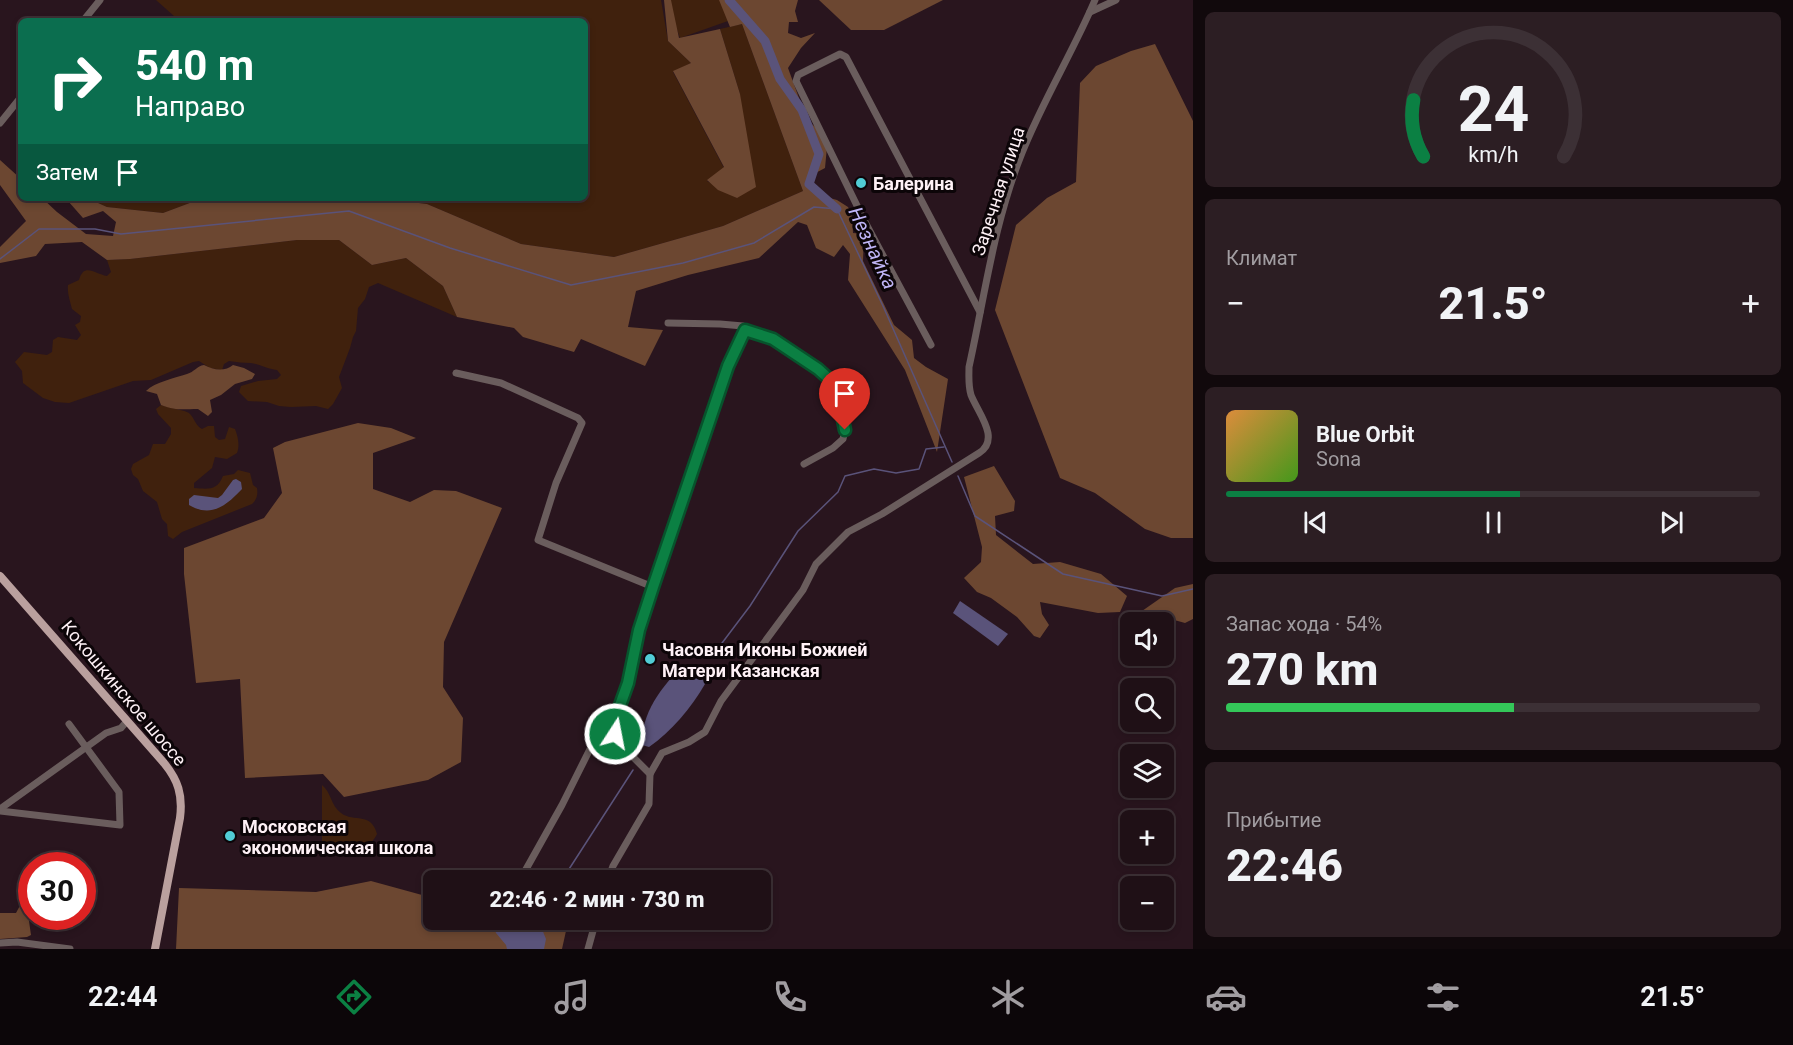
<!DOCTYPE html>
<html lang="ru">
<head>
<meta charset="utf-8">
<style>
	body { margin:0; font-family:Roboto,sans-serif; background:#2c1e23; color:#f1f3f6; height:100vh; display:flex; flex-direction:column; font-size:22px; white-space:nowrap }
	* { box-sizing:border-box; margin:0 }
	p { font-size:20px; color:#a19da1 }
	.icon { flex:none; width:33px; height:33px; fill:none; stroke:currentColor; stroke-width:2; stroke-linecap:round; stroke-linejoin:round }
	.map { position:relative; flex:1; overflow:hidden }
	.details { display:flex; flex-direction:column; gap:12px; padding:12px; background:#11090c; width:600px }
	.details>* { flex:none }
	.hud { position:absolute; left:18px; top:18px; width:570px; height:183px; border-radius:9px; box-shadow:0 3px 9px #0003,0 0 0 2px #3c3035; background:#0b6e4f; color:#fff; overflow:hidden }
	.tools { position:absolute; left:1120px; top:612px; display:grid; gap:12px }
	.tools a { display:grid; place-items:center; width:54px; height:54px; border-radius:9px; background:#1f1016; box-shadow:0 3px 9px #0003,0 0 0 2px #3c3035; font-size:30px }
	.speed { position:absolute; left:18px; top:852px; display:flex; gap:12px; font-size:30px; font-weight:700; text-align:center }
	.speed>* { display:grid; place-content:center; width:78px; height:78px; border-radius:50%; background:#1f1016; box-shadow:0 3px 9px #0003,0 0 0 2px #3c3035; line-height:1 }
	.speed .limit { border:9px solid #d22; background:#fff; color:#111 }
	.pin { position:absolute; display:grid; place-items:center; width:51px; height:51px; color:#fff; margin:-62px -26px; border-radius:50% 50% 50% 0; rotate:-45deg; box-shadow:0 0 6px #0007 }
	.pin .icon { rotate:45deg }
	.me { position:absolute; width:66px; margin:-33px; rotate:11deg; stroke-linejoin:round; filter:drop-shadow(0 0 4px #0008) }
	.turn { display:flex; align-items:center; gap:21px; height:126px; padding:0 18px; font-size:27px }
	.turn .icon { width:78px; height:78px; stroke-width:2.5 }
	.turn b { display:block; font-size:42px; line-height:51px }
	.then { display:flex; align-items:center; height:57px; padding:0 18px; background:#0003; gap:12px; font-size:22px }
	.big { font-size:45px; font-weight:800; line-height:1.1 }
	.details .tile { flex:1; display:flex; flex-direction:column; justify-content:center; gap:9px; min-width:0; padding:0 21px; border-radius:9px; background:#2c1e23 }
	.details .dial { align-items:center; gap:0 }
	.dial svg { height:156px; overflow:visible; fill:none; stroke:#3c3035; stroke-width:7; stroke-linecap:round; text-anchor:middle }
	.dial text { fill:#f1f3f6; stroke:none }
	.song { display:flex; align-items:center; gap:18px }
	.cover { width:72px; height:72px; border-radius:9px; background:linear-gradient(135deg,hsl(30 70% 55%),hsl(100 70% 35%)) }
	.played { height:6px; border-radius:3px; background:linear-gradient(90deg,#0b8043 55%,#3c3035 55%) }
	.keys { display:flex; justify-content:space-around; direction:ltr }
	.heat { display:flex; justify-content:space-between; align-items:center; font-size:33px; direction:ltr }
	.charge { height:9px; border-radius:4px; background:linear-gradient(90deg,#34c759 54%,#3c3035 0) }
	.trip { position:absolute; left:423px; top:870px; width:348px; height:60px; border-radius:9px; background:#1f1016; box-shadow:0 3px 9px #0003,0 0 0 2px #3c3035; font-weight:800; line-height:60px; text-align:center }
	.menu { display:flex; height:96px; justify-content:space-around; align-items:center; background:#0c0609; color:#a19da1 }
	.menu .icon { width:42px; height:42px }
	.menu .current { color:#0b8043 }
	.menu b { font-size:27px; color:#f1f3f6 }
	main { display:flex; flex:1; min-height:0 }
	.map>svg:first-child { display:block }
	.green { fill:#40210d }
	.forest { fill:#6c4731 }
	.water { fill:#5a537a }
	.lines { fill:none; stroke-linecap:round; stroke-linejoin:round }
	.stream { stroke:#5a537a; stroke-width:1.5 }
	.river { stroke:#5a537a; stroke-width:9 }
	.minor { stroke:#6a5d5d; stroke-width:7 }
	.major { stroke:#baa09e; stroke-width:8 }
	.route-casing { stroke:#07532c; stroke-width:15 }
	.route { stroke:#0b8043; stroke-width:10 }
	.poi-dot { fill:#51ccd5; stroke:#0c0508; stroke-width:2 }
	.labels { text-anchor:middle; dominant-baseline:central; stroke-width:6; stroke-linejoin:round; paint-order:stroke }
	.poi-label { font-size:18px; font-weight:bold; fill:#fef1f6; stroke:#0c0508; text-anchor:start }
	.street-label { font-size:18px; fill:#fef1f6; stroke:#0c0508 }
	.water-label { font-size:20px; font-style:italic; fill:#beb4f5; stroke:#0c0508 }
</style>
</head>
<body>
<main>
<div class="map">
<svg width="1193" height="949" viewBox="0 0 1193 949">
	<rect width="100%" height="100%" fill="#29151e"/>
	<g class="green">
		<polygon points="156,0 661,0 668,41 691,63 673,72 724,168 707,181 737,198 740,94 720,29 742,24 803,191 723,226 614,257 521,244 427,204 378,198 585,198 585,21 172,21 174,16"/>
		<polygon points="669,0 722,0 728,21 680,38 671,13"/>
		<polygon points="87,198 203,198 163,213 107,207"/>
		<path d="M297 240H339L372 265 406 258 443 286 457 317 378 283 369 287 365 299 358 308 356 331 353 337 350 348 339 377 342 388 333 404 328 409 316 406 291 407 279 406 267 402 248 401 239 392 241 386 258 381 277 379 281 375 277 370C267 369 259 364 251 363 243 363 237 362 229 361L224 364 222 370 210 368 199 361 193 362 151 380 133 381 69 403 55 402 43 398 23 383 22 371 15 362 24 352 47 355 52 352 53 340 58 337 77 340 81 335 75 325 80 322 81 316 72 309C70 301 67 293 68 285L79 280C84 262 95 274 107 276L111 272 107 260 130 259Z"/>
		<path d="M161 405C168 408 187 410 190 414 195 419 195 425 202 429L208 426H214L215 437 219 440 225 439 229 427 235 429C238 437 240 445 237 453L227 459 215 457 212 468 194 483V488C208 489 217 491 223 476L234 474 238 470 250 473 253 485 257 488C258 495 257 499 252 504L182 532 173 539 168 536 167 524 162 519 157 502 143 491 138 479 133 475 131 469 133 464 149 455 153 444H165L171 434V428L158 414 156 409Z"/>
		<path d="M322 785C331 792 331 806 341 813 354 823 371 811 377 834 367 855 352 841 336 844 331 844 326 848 322 851Z"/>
	</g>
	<g class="forest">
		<polygon points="664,0 671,0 679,38 720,29 740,94 756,187 737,198 718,190 707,180 724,167 673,71 691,63 668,41"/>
		<polygon points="719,0 798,0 795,11 798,22 789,22 788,33 801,38 815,33 801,48 788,68 807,120 820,131 827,147 825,168 808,177 826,197 837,200 848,207 852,215 853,233 864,234 863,261 894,325 912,340 914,358 926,367 948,379 937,452 905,370 848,280 850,254 843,245 834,257 816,248 807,225 798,222 759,258 688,275 636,291 628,327 663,330 645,366 581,339 574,352 523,337 514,328 457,317 443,286 406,258 372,265 339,240 297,240 130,259 107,260 82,242 45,244 36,256 0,263 0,247 26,221 0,185 0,160 21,179 21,198 42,198 57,212 86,234 113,236 116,222 103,211 83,218 68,201 70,198 87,198 107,207 163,213 203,198 378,198 427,204 521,244 614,257 723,226 803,191 742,24 730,27"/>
		<polygon points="819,0 943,0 884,30 851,30"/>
		<polygon points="1155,44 1193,121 1193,538 1171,538 1145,529 1095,493 1060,478 995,310 1016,225 1047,198 1076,182 1080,83 1096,66 1131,51"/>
		<path d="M204 365C213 370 225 372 233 365L244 368 255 374 252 379 235 384 221 395 210 400 212 412 208 416 198 409C183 409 177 411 161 405L157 394 146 391C155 382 175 378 187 374 194 372 197 366 204 365Z"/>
		<polygon points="358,423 391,428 416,438 373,453 373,489 410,502 434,490 456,491 502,508 444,642 443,687 463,718 461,762 428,780 344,797 323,774 245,778 240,679 196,683 184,574 184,548 264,518 282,493 273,448 285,442"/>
		<polygon points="994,466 1015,501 1014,511 995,516 996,535 1033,564 1060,562 1101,574 1127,596 1120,612 1098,613 1040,602 1042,614 1049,625 1040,638 1034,636 1017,617 991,598 977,592 964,578 981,562 982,547 964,477"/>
		<polygon points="1193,584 1193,619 1185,623 1142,611 1175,588"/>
		<polygon points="371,881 433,898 434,920 521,920 566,931 562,949 176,949 179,888 316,892"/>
		<polygon points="24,898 31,900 29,921 31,935 27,937 0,939 0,913 16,913"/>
	</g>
	<g class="water">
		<path d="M236 479 241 482 242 489C226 506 211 518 189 505V499L194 495 218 498 222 495 233 480Z"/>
		<polygon points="960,601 1008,634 998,646 953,613"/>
		<path d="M682 666 698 668 705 684C691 708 672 731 649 747L642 745C641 713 661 688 682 666Z"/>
		<polygon points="492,920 526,920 540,924 546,939 544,949 507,949 506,945 496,933"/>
	</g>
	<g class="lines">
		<g class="stream">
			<polyline points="0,259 39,229 95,229 121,234 349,211 450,248 571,285 683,263 754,243 814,207 837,209 883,306 952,462"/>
			<polyline points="958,476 975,516 1063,574 1162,596 1193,589"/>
			<polyline points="716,651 750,606 798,531 838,492 845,476 874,469 896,473 919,469 926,449 944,447"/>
			<polyline points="562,880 633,770"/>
			<polyline points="539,925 541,920"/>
		</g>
		<polyline class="river" points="729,0 765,41 780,79 802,110 819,154 809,184 837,209"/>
		<g class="minor">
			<polyline points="1090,12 1116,0"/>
			<polyline points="83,21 100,0"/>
			<polyline points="0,123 21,97"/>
			<polyline points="668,323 720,324 743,326 745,330 773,339 818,369 828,378 839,400 845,430 843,439 833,448 804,464"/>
			<polyline points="931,345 865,222 796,81 798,75 840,54 846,57 980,312"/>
			<polyline points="456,373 501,383 578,418 582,423 556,483 538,540 653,587"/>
			<polyline points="650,774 618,742 615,734 614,722 631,674 639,630 653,587 728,366 745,330"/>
			<polyline points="0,809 106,733 121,728 127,721"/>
			<polyline points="0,811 120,825 119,792 69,724"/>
			<polyline points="520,880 562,805 600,729 614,722"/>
			<path d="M608 880 613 866 649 804 650 774 662 753 689 742 705 732 721 701 803 590 816 564 848 532 882 514 979 453C1001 439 978 413 971 395 968 385 969 376 969 367 985 295 994 222 1022 153 1043 100 1073 52 1095 0"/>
			<polyline points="0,943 17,942 70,949"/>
			<polyline points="588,949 596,920"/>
		</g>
		<path class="major" d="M0 576 164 763C178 780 183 795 180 818L155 949"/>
	</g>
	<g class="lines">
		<defs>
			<polyline id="route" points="615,734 614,722 628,683 639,630 653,587 728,366 745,330 773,339 818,369 828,378 839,400 845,430"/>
		</defs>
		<use href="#route" class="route-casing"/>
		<use href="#route" class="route"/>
	</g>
	<g class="poi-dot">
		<circle cx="861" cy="183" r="6"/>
		<circle cx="650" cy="659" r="6"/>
		<circle cx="230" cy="836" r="6"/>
	</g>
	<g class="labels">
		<g class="poi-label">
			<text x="873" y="183">Балерина</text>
			<text x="662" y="649">Часовня Иконы Божией<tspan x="662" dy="21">Матери Казанская</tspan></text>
			<text x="242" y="826">Московская<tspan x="242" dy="21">экономическая школа</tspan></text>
		</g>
		<g class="street-label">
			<text transform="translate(998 191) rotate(-72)">Заречная улица</text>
			<text transform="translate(124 693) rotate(50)">Кокошкинское шоссе</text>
		</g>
		<g class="water-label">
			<text transform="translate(873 248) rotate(65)">Незнайка</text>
		</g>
	</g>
</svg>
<div class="tools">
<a><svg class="icon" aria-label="sound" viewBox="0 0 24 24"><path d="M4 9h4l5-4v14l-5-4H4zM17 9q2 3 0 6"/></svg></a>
<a><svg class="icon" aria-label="search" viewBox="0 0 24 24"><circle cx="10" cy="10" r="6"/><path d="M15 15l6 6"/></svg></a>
<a><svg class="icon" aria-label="layers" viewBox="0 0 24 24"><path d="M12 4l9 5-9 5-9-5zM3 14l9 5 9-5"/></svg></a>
<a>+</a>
<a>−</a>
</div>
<div class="speed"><div class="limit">30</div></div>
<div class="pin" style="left:845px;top:430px;background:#d93025"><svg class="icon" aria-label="arrive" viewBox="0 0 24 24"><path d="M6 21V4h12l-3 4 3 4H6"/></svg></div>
<svg class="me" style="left:615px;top:734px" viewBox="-20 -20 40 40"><circle r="17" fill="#0b8043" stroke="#fff" stroke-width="3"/><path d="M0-11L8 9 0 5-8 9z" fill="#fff"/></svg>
<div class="trip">22:46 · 2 мин · 730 m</div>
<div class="hud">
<div class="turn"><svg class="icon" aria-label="right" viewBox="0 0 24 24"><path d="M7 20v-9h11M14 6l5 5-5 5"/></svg><div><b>540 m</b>Направо</div></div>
<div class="then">Затем<svg class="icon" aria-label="arrive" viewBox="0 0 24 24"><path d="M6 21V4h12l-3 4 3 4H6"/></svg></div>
</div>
</div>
<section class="details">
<div class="tile dial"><svg viewBox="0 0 100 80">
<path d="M14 69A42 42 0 1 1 86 69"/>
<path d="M14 69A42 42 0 0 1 9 40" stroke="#0b8043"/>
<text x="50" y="56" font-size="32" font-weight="700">24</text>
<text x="50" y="72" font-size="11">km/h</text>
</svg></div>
<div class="tile"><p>Климат</p>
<div class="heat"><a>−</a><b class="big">21.5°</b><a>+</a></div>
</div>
<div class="tile">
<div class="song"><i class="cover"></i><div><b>Blue Orbit</b><p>Sona</p></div></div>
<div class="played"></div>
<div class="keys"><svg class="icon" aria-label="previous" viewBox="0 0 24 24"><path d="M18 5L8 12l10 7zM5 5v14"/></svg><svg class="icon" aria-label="pause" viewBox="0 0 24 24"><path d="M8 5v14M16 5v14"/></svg><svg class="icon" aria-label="next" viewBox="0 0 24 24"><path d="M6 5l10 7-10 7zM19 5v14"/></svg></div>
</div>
<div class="tile"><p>Запас хода · 54%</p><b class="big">270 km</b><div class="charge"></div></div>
<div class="tile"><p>Прибытие</p><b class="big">22:46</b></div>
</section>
</main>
<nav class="menu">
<b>22:44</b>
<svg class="icon current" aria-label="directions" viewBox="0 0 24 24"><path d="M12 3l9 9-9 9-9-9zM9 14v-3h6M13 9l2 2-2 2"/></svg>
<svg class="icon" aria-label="music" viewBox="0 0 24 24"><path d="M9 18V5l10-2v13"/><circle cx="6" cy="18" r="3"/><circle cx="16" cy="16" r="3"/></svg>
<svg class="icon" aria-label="phone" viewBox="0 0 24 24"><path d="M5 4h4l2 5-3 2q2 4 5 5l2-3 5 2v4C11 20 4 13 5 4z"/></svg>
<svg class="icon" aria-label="climate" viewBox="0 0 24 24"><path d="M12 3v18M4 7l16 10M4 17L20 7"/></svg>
<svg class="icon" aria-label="car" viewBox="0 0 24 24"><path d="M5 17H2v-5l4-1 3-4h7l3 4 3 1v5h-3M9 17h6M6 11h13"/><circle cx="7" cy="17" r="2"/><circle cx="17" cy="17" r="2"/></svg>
<svg class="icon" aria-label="filters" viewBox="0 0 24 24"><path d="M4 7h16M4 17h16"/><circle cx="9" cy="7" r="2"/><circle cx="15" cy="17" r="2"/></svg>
<b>21.5°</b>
</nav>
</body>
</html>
